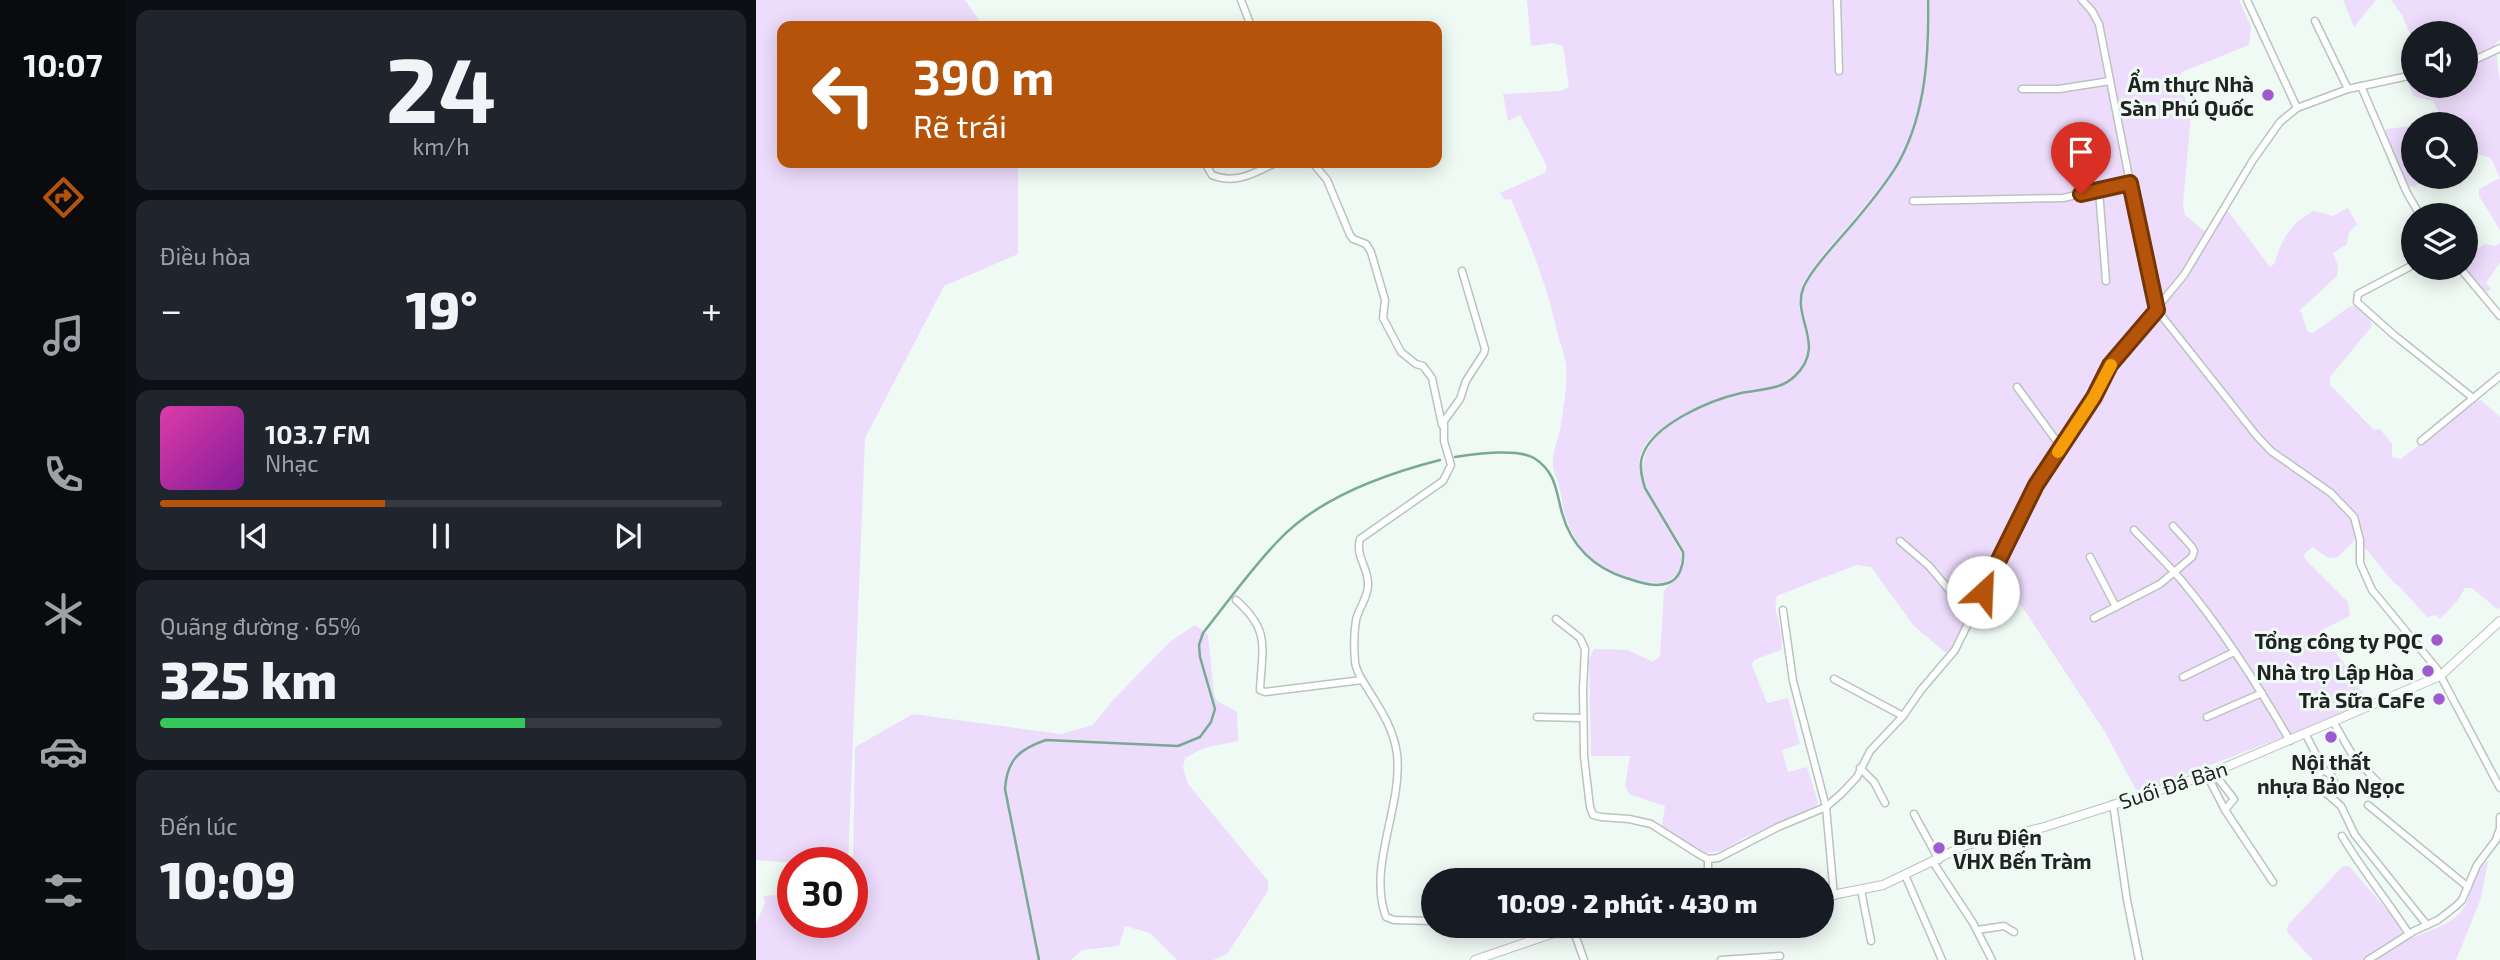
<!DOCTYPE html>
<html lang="vi">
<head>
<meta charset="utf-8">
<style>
	body { margin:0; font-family:"Exo 2",sans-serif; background:#20242c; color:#f1f3f6; height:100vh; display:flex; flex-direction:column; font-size:26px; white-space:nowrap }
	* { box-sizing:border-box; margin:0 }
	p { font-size:23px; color:#9ea1a6 }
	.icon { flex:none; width:38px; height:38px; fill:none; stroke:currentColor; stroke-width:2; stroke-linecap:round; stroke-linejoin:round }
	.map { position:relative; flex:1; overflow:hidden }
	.panel { display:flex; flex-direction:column; gap:10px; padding:10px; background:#0d0f14; width:630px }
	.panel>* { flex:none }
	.guide { position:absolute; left:21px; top:21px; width:665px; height:147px; border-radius:14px; box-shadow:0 4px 18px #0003; background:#b45309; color:#fff; overflow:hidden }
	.tools { position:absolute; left:1645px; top:21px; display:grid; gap:14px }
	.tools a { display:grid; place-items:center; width:77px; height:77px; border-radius:50%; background:#171b24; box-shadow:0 4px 18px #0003; font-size:35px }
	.speed { position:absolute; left:21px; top:847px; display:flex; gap:14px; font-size:35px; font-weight:700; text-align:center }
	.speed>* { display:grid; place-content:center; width:91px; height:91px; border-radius:50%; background:#171b24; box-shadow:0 4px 18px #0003; line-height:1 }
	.speed .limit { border:10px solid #d22; background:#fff; color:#111 }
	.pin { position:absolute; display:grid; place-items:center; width:60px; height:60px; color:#fff; margin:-72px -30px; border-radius:50% 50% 50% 0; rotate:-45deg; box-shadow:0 0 7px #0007 }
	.pin .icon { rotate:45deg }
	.me { position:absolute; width:77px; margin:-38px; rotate:25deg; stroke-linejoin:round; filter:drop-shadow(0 0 5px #0008) }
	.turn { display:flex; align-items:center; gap:24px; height:147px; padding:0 21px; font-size:32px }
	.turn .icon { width:91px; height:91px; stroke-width:2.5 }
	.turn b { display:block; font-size:49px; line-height:60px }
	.big { font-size:52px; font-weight:800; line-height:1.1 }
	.panel .widget { flex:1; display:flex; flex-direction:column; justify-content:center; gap:10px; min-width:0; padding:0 24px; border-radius:14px; background:#20242c }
	.panel .dial { align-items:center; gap:0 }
	.dial b { font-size:91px; line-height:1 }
	.song { display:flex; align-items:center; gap:21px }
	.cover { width:84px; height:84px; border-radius:10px; background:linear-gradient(135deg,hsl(320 70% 55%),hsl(290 70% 35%)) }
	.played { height:7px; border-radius:4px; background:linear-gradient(90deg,#b45309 40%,#363941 40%) }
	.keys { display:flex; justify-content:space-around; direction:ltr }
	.heat { display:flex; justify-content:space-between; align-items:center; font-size:38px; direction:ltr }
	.charge { height:10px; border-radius:5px; background:linear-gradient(90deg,#34c759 65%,#363941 0) }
	.trip { position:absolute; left:665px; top:868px; width:413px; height:70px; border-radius:35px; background:#171b24; box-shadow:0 4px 18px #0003; font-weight:800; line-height:70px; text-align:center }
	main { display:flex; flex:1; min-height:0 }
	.menu { display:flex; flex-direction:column; width:126px; justify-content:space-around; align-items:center; background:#090b0e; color:#9ea1a6 }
	.menu .icon { width:49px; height:49px }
	.menu .on { color:#b45309 }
	.menu b { font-size:32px; color:#f1f3f6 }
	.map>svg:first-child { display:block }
	.green { fill:#eddcfc }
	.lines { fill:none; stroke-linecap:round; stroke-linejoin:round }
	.stream { stroke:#78aa93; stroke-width:2.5 }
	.minor-casing { stroke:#b9c4be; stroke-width:9 }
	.tertiary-casing { stroke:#b9c4be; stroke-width:10 }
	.minor { stroke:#fff; stroke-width:6 }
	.tertiary { stroke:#fff; stroke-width:8 }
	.route-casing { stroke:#753606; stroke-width:18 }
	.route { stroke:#b45309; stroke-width:12 }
	.slow { stroke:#f59e0b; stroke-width:12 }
	.poi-dot { fill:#9f5acf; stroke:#effaf4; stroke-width:2.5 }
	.labels { text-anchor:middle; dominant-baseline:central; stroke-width:6; stroke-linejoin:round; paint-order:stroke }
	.poi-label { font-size:21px; font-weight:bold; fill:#1f2321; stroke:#effaf4; text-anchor:end }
	.street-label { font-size:21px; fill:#1f2321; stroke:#effaf4 }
</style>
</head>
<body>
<main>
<nav class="menu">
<b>10:07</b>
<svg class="icon on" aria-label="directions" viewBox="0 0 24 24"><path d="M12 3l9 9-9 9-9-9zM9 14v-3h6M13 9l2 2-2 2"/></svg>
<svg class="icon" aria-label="music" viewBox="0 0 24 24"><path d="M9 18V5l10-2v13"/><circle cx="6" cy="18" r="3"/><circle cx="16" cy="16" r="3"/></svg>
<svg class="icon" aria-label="phone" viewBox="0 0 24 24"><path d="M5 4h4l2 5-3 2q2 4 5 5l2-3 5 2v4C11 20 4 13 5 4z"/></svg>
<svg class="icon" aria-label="climate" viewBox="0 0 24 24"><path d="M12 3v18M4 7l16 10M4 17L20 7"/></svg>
<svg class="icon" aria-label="car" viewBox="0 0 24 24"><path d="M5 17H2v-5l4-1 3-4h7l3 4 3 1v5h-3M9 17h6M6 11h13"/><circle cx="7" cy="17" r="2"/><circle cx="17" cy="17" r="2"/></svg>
<svg class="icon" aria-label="filters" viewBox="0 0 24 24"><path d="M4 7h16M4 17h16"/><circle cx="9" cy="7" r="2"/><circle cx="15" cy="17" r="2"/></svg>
</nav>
<section class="panel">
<div class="widget dial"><b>24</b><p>km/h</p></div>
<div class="widget"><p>Điều hòa</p>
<div class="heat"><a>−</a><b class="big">19°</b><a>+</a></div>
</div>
<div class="widget">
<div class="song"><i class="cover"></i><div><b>103.7 FM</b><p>Nhạc</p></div></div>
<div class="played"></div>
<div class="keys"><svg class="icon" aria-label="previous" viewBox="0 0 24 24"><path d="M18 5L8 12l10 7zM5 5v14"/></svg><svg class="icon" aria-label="pause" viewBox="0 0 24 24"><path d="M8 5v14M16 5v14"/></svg><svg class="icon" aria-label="next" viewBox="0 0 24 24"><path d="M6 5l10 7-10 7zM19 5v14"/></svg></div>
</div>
<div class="widget"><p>Quãng đường · 65%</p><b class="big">325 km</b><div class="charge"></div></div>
<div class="widget"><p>Đến lúc</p><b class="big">10:09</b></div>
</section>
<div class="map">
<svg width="1744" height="960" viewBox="0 0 1744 960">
	<rect width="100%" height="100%" fill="#effaf4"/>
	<g class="green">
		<polygon points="0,0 209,0 227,26 26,26 26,163 262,163 262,254 188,286 109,438 92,863 37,863 0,860"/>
		<path d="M771 0H1170C1171 53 1170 113 1143 160 1130 181 1113 200 1098 219 1084 236 1054 267 1046 286 1033 319 1070 343 1038 376 1024 390 1001 387 983 392 953 401 893 424 884 457 882 467 884 479 888 488L925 553C928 602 868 580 843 565 826 554 814 532 808 512 806 504 806 495 803 486 801 477 796 471 797 461 797 450 802 440 804 430 807 412 812 383 810 366 809 356 805 345 802 335 792 288 774 243 755 199L749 200 744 193 789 173 791 166 764 115 752 121 747 94 804 91 813 87 807 46 797 43 775 46Z"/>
		<path d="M1173 0H1483L1495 27 1493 45 1426 72 1422 80 1435 115 1427 203 1429 215 1448 231 1472 211 1514 267 1518 264C1527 238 1533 224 1558 211L1577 216 1592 208 1601 224 1593 233 1591 244 1577 253 1582 265 1581 276 1544 310 1552 332 1557 333 1593 307 1599 306 1614 319 1616 326 1574 377V385L1618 430 1624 429 1636 444V457L1645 459 1715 403 1725 400 1744 417V608L1741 609 1716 588H1709L1702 600 1684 619 1680 615 1671 617 1643 586 1638 583 1601 538 1582 557 1572 558 1557 547 1548 554 1549 559 1592 602 1594 616 1564 631 1600 680V684L1612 699 1609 706 1394 788 1380 790 1349 732 1257 593 1248 572 1238 562 1194 652H1189L1158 626 1115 567 1100 565 1021 596C1015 613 1030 632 1025 650L998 660 996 665 1011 703 1032 698 1044 744 1026 750 1032 772 1051 767 1062 802 1060 807 988 838 965 851 950 853 934 846 906 826 909 806 873 794 869 786 874 756H835L833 660 838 649 872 650 897 662 904 656 908 591C918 577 928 572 928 553L891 488C870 434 940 407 981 395 1003 388 1028 392 1044 372 1070 341 1036 316 1049 286 1059 265 1089 235 1105 216 1165 141 1174 95 1173 0Z"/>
		<polygon points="1587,0 1620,0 1598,27"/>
		<polygon points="1635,0 1744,0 1744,40 1739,44 1744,82 1744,230 1723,196 1723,189 1744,178 1735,158 1717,153 1710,157 1710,124 1689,124 1677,101 1657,96 1652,82 1657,76 1657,86 1710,86 1710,33 1657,33 1657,40 1646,15"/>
		<polygon points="1657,126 1657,177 1675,177 1657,187 1652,186 1630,138 1630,129"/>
		<polygon points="1712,242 1720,250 1729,244 1740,246 1744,243 1744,262 1730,283 1735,289 1729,293 1707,268 1710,268 1710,244"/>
		<polygon points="439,625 452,635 458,695 461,701 481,712 482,741 448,748 429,758 427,768 432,784 512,881 512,891 471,954 457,960 421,960 394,933 369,926 363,946 326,950 315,960 0,960 0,924 9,902 7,896 37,894 37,922 96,922 99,747 157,714 305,734 337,725 357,700 415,641"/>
		<path d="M1732 861 1725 898 1700 960H1557L1531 932 1532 925 1587 866 1594 867 1636 916 1653 939C1669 932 1691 926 1703 914 1718 899 1714 872 1732 861Z"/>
	</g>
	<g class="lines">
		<g class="stream">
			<path d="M699 457C720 454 760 448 778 458 800 472 800 491 806 513 815 546 838 568 870 578 884 582 898 588 912 583 924 579 928 564 927 552L889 488C886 478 883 467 886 457 896 424 955 400 985 393 1004 389 1025 390 1039 376 1072 344 1034 318 1048 286 1058 265 1088 235 1104 215 1118 198 1133 180 1144 160 1170 111 1173 54 1172 0"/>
			<path d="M283 960 249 789C251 760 263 749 290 740L422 746 444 737 455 722 459 709 444 657 443 645 447 633C471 603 495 569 522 541 561 499 629 474 684 460"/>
		</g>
		<defs>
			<g id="minor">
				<polyline points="485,0 495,26"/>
				<polyline points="1081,0 1083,71"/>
				<polyline points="1326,0 1336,11 1343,24 1396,295 1401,310 1500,435 1515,451 1575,493 1598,517 1604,540 1604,563 1616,590 1681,669 1744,788"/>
				<polyline points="1491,0 1541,108"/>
				<polyline points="1559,21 1592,89"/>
				<polyline points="1710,64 1744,48"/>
				<polyline points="1605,86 1651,193 1664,215"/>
				<polyline points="1266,89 1303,89 1354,81"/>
				<path d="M449 163 456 175C479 185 499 173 519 163"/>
				<polyline points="557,163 571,180 594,235 597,239 610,244 615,252 629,300 627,318 645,352 660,364 667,366 676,378 686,425"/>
				<polyline points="1343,190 1350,281"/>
				<polyline points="1157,201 1307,198 1374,183"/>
				<polyline points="1657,265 1602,294 1601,302 1638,335 1717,398"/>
				<polyline points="1704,268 1744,316"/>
				<polyline points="1261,387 1305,447"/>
				<polyline points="1665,441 1744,376"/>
				<path d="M1378 530C1394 547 1411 563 1426 581 1467 630 1502 685 1534 741"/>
				<polyline points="1144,541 1173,566 1195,592 1220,607"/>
				<polyline points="1334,557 1360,607"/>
				<path d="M480 600C515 631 506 647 504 690L509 692 606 680"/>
				<polyline points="1027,610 1037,681 1070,807 1078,896"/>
				<polyline points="1338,618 1404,584 1436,557 1438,551 1436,547 1417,526"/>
				<polyline points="800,619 824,638 829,649 827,689 828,756 834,807 837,815 845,817 873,819 895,824 944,855 952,859 962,858 1022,827 1070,807 1086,793 1101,777 1114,751 1147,716 1165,690 1199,650 1280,485 1338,397 1354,365 1428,275 1497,160 1524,122 1541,108 1592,89 1657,75"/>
				<polyline points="1427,677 1478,652"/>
				<polyline points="1078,679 1147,716"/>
				<polyline points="781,717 827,718"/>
				<polyline points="1451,717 1506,693"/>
				<polyline points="1578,723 1597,756 1628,789"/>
				<polyline points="1550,735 1568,770 1575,775 1579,784 1570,793"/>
				<polyline points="1104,768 1118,782 1129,803"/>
				<polyline points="1568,770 1562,775 1562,777 1570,793 1585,806 1599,835 1671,925"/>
				<polyline points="1457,772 1478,799 1469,810"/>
				<polyline points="1451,775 1469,810 1517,882"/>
				<polyline points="1357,804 1371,900 1383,960"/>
				<polyline points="1612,805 1712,887"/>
				<polyline points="1158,814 1183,860"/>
				<polyline points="1744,832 1744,817"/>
				<path d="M1586 836C1606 870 1631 900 1653 934"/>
				<polyline points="1177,862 1217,923 1236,960"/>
				<polyline points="1149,875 1186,960"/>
				<polyline points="763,880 763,879"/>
				<polyline points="952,880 952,859"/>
				<polyline points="1105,890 1115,941"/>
				<path d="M677 921 638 920 630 917C611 866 647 807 641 754 638 730 625 710 613 691 608 682 600 673 599 662 598 650 598 632 600 620 603 607 612 598 612 585 613 568 599 557 604 539L687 481 695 465 688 441V421L704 399 710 381 728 353 729 349 706 271"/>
				<polyline points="770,926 772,941"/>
				<polyline points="816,926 828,960"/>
				<polyline points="1221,930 1248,926 1258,932"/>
				<polyline points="965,960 1024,956"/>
				<polyline points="1612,960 1658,931 1682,920 1700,906 1706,900 1721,865 1740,840 1743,831"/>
			</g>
			<g id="tertiary">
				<polyline points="1066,897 1127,885 1210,845 1285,828 1451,775 1684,676 1744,621"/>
				<polyline points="719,960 818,926"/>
			</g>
		</defs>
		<use href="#minor" class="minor-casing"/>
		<use href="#tertiary" class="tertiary-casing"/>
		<use href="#minor" class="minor"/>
		<use href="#tertiary" class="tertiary"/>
	</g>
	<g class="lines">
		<defs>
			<polyline id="route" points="1227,592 1280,485 1338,397 1354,365 1401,310 1374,183 1325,194"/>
		</defs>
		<use href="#route" class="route-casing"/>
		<use href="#route" class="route"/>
		<polyline class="slow" points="1302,452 1338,397 1355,365"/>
	</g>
	<g class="poi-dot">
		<circle cx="1512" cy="95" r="7"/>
		<circle cx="1681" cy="640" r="7"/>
		<circle cx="1672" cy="671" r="7"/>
		<circle cx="1683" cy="699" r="7"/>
		<circle cx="1575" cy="737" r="7"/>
		<circle cx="1183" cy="848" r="7"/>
	</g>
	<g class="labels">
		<g class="poi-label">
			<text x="1498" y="83">Ẩm thực Nhà<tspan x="1498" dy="24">Sàn Phú Quốc</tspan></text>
			<text x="1667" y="640">Tổng công ty PQC</text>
			<text x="1658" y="671">Nhà trọ Lập Hòa</text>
			<text x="1669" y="699">Trà Sữa CaFe</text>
			<text x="1575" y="761" text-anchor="middle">Nội thất<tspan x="1575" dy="24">nhựa Bảo Ngọc</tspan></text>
			<text x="1197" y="836" text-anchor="start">Bưu Điện<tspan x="1197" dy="24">VHX Bến Tràm</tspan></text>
		</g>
		<g class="street-label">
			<text transform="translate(1417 784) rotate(-18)">Suối Đá Bàn</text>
		</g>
	</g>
</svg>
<div class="tools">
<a><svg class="icon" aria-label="sound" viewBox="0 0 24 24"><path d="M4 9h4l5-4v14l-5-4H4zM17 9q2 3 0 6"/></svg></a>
<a><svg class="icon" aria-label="search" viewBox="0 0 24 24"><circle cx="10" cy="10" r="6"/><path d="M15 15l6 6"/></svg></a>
<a><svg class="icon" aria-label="layers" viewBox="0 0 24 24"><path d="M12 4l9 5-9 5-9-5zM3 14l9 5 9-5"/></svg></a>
</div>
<div class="speed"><div class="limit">30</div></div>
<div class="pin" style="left:1325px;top:194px;background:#d93025"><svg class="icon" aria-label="arrive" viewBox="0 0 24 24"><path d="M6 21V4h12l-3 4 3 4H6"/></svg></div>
<svg class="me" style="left:1227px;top:592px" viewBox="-20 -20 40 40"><circle r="19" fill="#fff"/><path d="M0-13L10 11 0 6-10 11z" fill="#b45309"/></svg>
<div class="trip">10:09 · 2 phút · 430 m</div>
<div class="guide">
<div class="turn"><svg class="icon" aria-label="left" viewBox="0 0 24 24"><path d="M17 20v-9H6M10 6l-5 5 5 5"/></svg><div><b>390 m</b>Rẽ trái</div></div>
</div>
</div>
</main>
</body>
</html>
